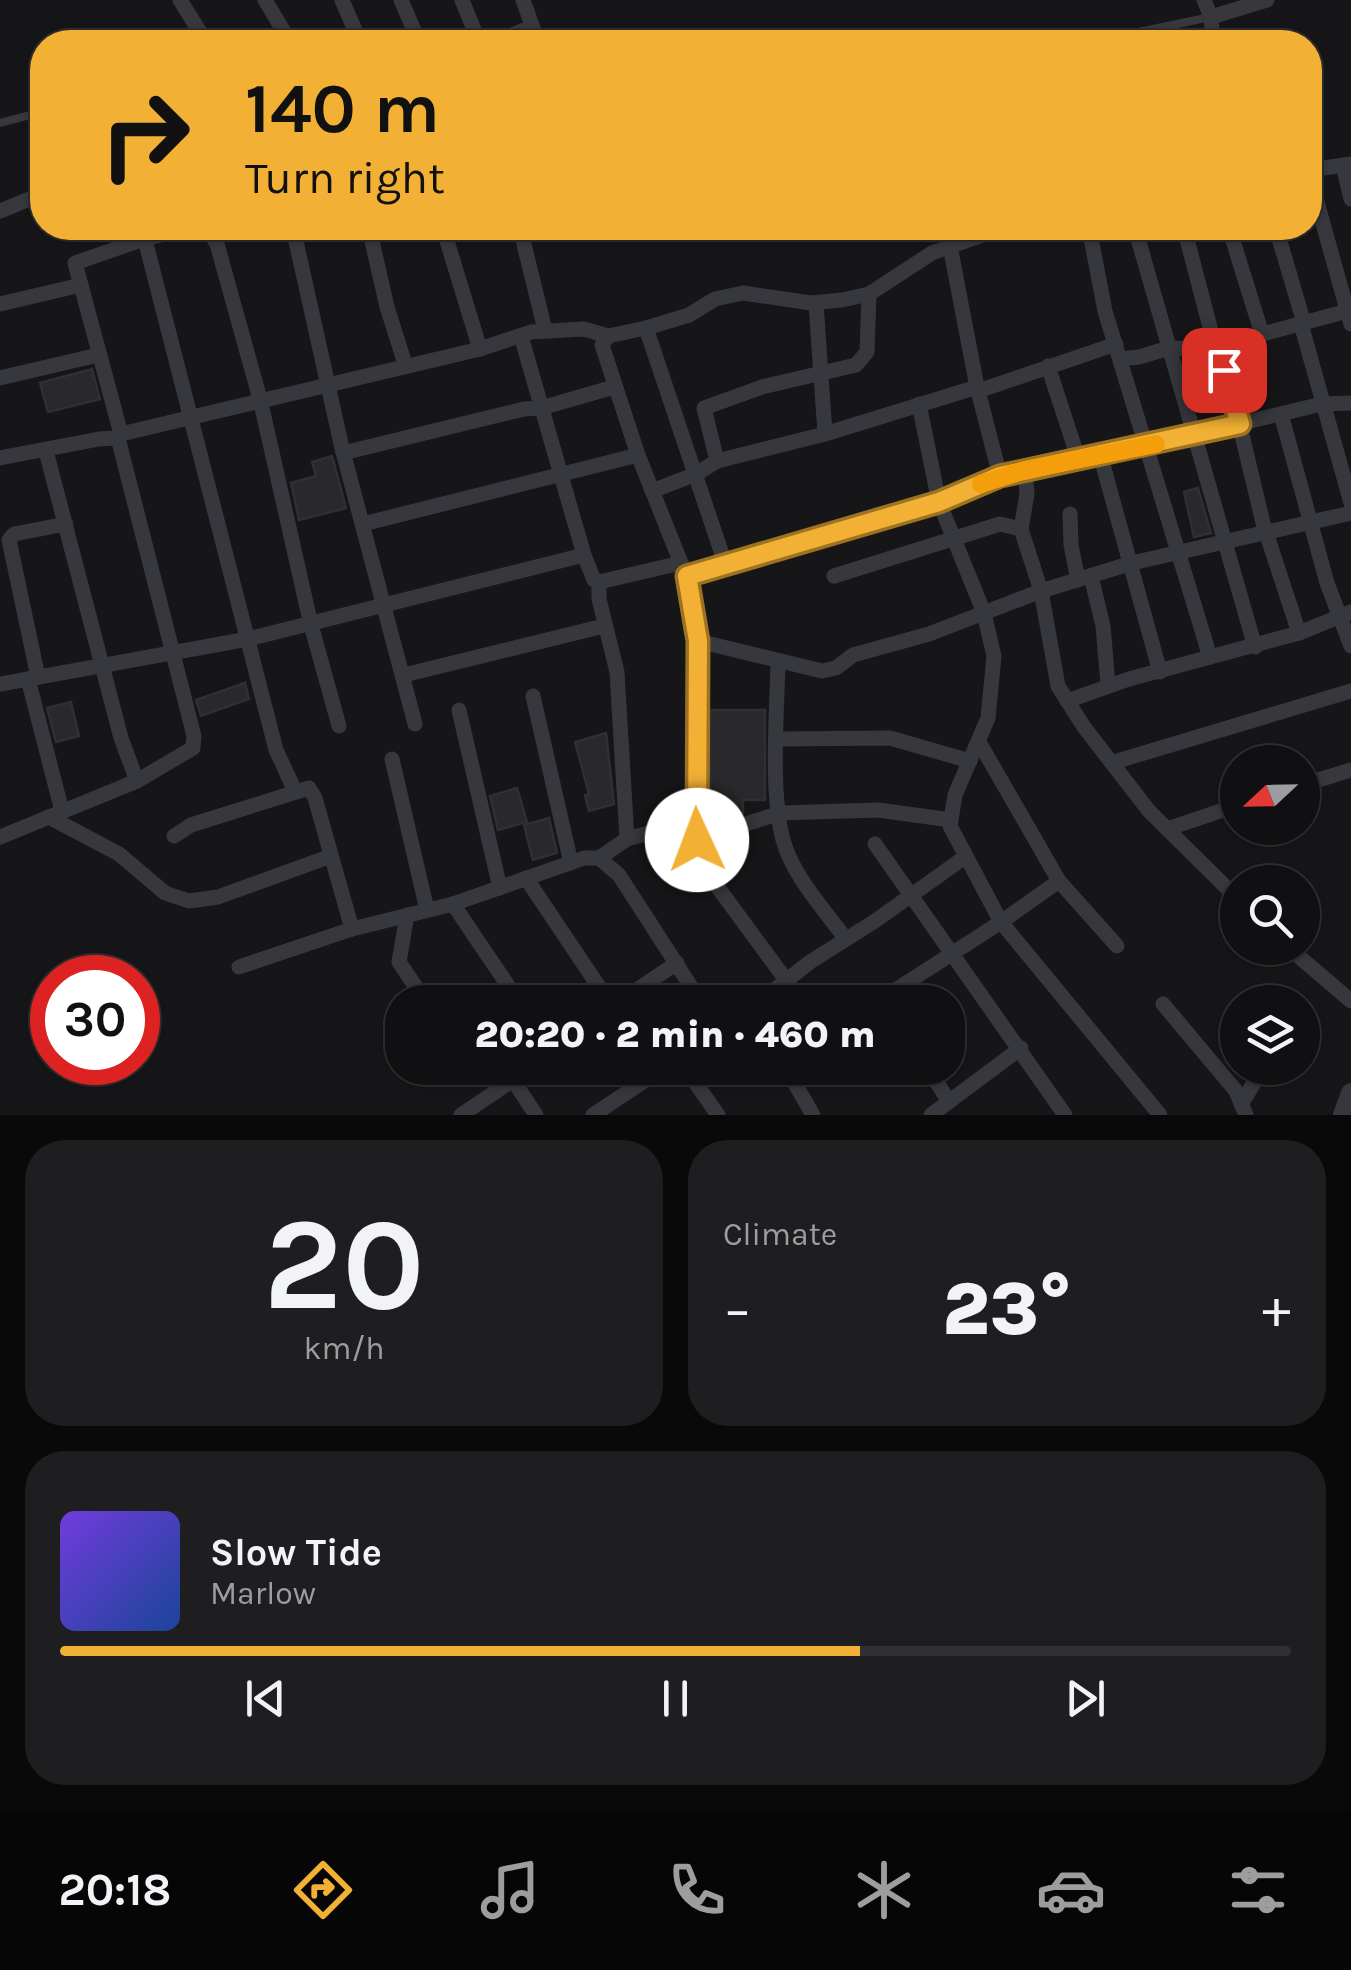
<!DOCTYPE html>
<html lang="en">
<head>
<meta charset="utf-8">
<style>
	body { margin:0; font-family:Karla,sans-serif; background:#1e1e20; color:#f1f3f6; height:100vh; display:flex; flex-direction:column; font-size:38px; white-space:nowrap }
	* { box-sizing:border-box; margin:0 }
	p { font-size:32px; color:#9c9d9f }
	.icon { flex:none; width:55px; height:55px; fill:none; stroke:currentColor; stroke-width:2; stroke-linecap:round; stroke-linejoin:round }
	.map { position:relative; height:1115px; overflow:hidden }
	.side { display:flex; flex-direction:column; gap:25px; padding:25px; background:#09090a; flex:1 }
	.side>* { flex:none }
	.hud { position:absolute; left:30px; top:30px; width:1292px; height:210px; border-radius:40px; box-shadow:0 2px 8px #0004,0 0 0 2px #303032; background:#f2b134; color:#111; overflow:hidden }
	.needle { width:65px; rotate:248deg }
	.fabs { position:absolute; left:1220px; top:745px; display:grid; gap:20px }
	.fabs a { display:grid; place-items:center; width:100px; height:100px; border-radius:50%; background:#101012; box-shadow:0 2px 8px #0004,0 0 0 2px #303032; font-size:50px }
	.speed { position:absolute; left:30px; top:955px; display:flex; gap:20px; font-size:50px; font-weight:700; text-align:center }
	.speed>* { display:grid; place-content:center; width:130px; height:130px; border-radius:50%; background:#101012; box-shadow:0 2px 8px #0004,0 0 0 2px #303032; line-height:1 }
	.speed .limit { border:15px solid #d22; background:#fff; color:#111 }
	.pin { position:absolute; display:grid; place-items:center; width:85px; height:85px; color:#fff; margin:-42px; border-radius:20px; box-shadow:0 5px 15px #0006 }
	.me { position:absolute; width:110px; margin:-55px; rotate:358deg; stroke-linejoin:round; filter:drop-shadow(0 0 8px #0008) }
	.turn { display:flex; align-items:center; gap:35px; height:210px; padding:0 50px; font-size:45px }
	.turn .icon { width:130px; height:130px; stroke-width:2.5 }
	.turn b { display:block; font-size:70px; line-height:85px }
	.big { font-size:75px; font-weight:800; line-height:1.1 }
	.side .widget { flex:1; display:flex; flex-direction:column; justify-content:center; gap:15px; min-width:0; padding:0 35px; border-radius:40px; background:#1e1e20 }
	.side .dial { align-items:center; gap:0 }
	.dial b { font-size:130px; line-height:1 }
	.song { display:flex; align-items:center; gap:30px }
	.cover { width:120px; height:120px; border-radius:15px; background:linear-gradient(135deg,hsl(260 70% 55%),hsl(220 70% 35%)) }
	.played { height:10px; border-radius:5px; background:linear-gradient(90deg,#f2b134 65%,#303032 65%) }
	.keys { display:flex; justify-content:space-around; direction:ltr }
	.heat { display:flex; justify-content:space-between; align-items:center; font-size:55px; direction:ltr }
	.side .tiles { flex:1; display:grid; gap:25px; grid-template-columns:1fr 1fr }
	.widget:last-child { grid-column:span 2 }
	.trip { position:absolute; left:385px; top:985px; width:580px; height:100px; border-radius:40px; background:#101012; box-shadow:0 2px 8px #0004,0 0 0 2px #303032; font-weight:800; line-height:100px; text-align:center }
	.menu { display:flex; height:160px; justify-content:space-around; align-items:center; background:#060607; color:#9c9d9f }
	.menu .icon { width:70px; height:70px }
	.menu .selected { color:#f2b134 }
	.menu b { font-size:45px; color:#f1f3f6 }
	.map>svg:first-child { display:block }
	.building { fill:#29292c; stroke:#303034; stroke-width:2.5 }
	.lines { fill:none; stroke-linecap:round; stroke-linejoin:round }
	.service { stroke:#37383d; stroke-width:8 }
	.minor { stroke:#37383d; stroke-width:15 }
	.tertiary { stroke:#37383d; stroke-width:20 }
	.route-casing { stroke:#9d7322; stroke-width:25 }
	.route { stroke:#f2b134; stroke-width:18 }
	.slow { stroke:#f59e0b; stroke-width:18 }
</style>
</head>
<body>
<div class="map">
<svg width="1351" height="1115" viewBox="0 0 1351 1115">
	<rect width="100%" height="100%" fill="#161618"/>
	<g class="building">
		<polygon points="92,369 100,399 48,412 40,383"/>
		<polygon points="332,456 346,508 299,520 291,483 316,476 312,462"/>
		<polygon points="1198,488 1211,533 1194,537 1184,492"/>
		<polygon points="245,683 249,699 201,716 196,700"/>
		<polygon points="71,702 79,736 56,742 47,708"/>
		<polygon points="709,710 765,710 765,800 743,800 743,813 730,817 711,818"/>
		<polygon points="606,733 614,804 589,811 585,795 589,794 575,742"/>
		<polygon points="517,788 527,822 498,830 490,796"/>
		<polygon points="549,818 557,853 533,860 524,825"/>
	</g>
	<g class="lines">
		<g class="service">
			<polyline points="1090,42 1211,17"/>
			<polyline points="0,123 42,112"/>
		</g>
		<g class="minor">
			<polyline points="180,0 206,42"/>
			<polyline points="265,0 290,42"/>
			<polyline points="342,0 360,42"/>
			<polyline points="401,0 419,42"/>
			<polyline points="462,0 479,42"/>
			<polyline points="523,0 538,42"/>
			<polyline points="1204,0 1211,17 1213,42"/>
			<polyline points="1211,17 1267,0"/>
			<polyline points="494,42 532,27"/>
			<polyline points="1343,165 1351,199"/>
			<polyline points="1310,170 1351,164"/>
			<polyline points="1310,177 1351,324"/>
			<polyline points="0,211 42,194"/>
			<polyline points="142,228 276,750 295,791"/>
			<polyline points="207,228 217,244 260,399 311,625 339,726"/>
			<polyline points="293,228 342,448 415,724"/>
			<polyline points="369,228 387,307 405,364"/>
			<polyline points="443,228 480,349"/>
			<polyline points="520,228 545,330"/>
			<polyline points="1089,228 1105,311 1210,657"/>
			<polyline points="1135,228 1255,647"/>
			<polyline points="1184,228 1216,350 1231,389 1263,523 1299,633"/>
			<polyline points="1229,228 1262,334"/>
			<polyline points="1276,228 1304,323"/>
			<polyline points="950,246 977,387 1000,476"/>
			<polyline points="816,303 825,434"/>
			<polyline points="0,304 81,285"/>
			<polyline points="1301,324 1351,503"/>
			<polyline points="646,328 726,566"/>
			<polyline points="521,336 584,555"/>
			<polyline points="1120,359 1139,357 1169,348 1216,350 1248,338 1351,310"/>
			<polyline points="1048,366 1078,458"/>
			<polyline points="0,378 98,355"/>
			<polyline points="978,391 1116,344"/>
			<polyline points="919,404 939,502 984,613 994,656 988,718 955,795 950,826 1001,922 1160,1115"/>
			<polyline points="1281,414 1327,583 1351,646"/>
			<polyline points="121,434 75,263 144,239 190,228"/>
			<polyline points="46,451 121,738 137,781"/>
			<polyline points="343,453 524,409 541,408 614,387"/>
			<polyline points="1100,454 1160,672"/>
			<polyline points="0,458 99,439 118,438"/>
			<polyline points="717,461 704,408 762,387 856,365 867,352 869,294"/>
			<polyline points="1025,470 1027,494 1021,529 1041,591 1058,686 1084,727 1149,811 1238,899"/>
			<polyline points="652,491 696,474 717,461 825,434 977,387"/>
			<polyline points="1070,514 1071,545 1078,580"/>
			<polyline points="363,524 638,455"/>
			<polyline points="681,563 693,597 698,641 697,840 711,878 786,980"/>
			<polyline points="834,576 1000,524 1021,529"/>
			<polyline points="1091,576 1103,626 1108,685"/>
			<polyline points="687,577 939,502 1000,476 1137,448 1322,404 1351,403"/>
			<polyline points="599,582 681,563 638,455 602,345 608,336"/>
			<polyline points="698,641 822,671 836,668 853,655 929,634 1041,591 1132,563 1351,513"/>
			<path d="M778 662C777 714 770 789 783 840 793 876 823 908 845 938"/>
			<polyline points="404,675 604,626"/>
			<polyline points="38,677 9,540 14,534 66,524"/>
			<polyline points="28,679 62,811"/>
			<polyline points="0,684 248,639 584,555 594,580 599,582 599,599 617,672 627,839"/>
			<polyline points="533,696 571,863"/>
			<polyline points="1067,701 1129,679 1299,633 1351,612"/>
			<polyline points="459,710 500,888"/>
			<polyline points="777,739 890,738 970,761"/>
			<polyline points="979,742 1059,881 1117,946"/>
			<polyline points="392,759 427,910"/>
			<polyline points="1114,762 1351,691"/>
			<polyline points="1302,785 1351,770"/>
			<polyline points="49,817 119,854 165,893 189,901 218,897 331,856"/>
			<polyline points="1167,829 1238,805"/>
			<polyline points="174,836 191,825 309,788 315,798 352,929"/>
			<polyline points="0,837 137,781 193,748 194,736 118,438 121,434 480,349 531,332 584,329 608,336 646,328 689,315 715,299 743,293 811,303 842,300 869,294 932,253 1002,228"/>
			<polyline points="697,840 780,813 878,810 951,820"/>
			<polyline points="875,844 1065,1115"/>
			<polyline points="599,858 627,839 696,820"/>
			<polyline points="526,878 609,1002"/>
			<polyline points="453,904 519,1002"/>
			<polyline points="407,915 399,962 426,1002"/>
			<polyline points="1289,948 1351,1001"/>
			<polyline points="239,967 352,929 453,904 584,858 599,858 619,875 701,1002"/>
			<polyline points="486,1002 509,988"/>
			<polyline points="619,1002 677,963"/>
			<polyline points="759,1002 810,962 875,921 965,857"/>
			<polyline points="877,1002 1001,922 1059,881"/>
			<polyline points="1163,1004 1236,1091 1246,1115"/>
			<polyline points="529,1068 513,1080 536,1115"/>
			<polyline points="685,1068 718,1115"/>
			<polyline points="786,1068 813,1115"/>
			<polyline points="928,1068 949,1102"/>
			<polyline points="1243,1101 1263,1068"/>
			<polyline points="461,1115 513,1080"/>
			<polyline points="593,1115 664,1068"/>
			<polyline points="931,1115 1021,1048"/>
		</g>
		<polyline class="tertiary" points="1343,1115 1351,1093"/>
	</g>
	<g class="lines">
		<defs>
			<polyline id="route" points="697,840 698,641 687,576 939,502 1000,476 1240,424 1224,370"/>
		</defs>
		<use href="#route" class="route-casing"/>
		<use href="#route" class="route"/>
		<polyline class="slow" points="981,484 1025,470 1156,444"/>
	</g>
</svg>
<div class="fabs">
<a><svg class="needle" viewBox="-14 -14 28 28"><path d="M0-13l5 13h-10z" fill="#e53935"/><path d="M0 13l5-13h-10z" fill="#9c9d9f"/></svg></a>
<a><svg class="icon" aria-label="search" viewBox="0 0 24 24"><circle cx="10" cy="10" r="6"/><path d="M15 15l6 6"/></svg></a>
<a><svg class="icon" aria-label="layers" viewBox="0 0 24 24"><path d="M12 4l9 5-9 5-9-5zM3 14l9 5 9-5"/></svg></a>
</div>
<div class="speed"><div class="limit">30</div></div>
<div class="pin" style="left:1224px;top:370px;background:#d93025"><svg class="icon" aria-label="arrive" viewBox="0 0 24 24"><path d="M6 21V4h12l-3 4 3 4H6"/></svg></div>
<svg class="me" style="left:697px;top:840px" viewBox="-20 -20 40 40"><circle r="19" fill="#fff"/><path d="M0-13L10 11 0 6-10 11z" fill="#f2b134"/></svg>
<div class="trip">20:20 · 2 min · 460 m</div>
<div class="hud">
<div class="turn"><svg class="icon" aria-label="right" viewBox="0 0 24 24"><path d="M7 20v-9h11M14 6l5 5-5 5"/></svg><div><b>140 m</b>Turn right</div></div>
</div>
</div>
<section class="side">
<div class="tiles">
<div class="widget dial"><b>20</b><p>km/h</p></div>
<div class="widget"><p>Climate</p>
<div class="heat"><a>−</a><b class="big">23°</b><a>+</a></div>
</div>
<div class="widget">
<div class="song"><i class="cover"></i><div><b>Slow Tide</b><p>Marlow</p></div></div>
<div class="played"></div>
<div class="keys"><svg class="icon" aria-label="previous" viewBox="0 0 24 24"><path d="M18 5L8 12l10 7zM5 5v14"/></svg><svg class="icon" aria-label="pause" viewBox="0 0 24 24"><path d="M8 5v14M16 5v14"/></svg><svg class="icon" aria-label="next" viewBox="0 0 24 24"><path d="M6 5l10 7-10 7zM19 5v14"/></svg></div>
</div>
</div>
</section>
<nav class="menu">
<b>20:18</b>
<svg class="icon selected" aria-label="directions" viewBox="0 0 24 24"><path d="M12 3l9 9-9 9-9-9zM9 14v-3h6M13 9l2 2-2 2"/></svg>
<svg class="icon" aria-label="music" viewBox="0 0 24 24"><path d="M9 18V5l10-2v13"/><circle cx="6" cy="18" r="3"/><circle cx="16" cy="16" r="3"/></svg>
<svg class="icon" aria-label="phone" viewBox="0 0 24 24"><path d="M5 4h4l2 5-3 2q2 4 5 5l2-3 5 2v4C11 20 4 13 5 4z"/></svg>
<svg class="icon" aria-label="climate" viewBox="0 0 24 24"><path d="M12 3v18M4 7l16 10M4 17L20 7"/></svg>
<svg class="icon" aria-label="car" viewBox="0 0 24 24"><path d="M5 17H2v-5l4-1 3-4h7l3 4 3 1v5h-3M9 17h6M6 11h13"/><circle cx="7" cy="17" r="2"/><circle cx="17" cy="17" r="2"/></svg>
<svg class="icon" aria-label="filters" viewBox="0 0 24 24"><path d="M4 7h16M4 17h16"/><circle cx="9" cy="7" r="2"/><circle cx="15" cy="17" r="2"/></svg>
</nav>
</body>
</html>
